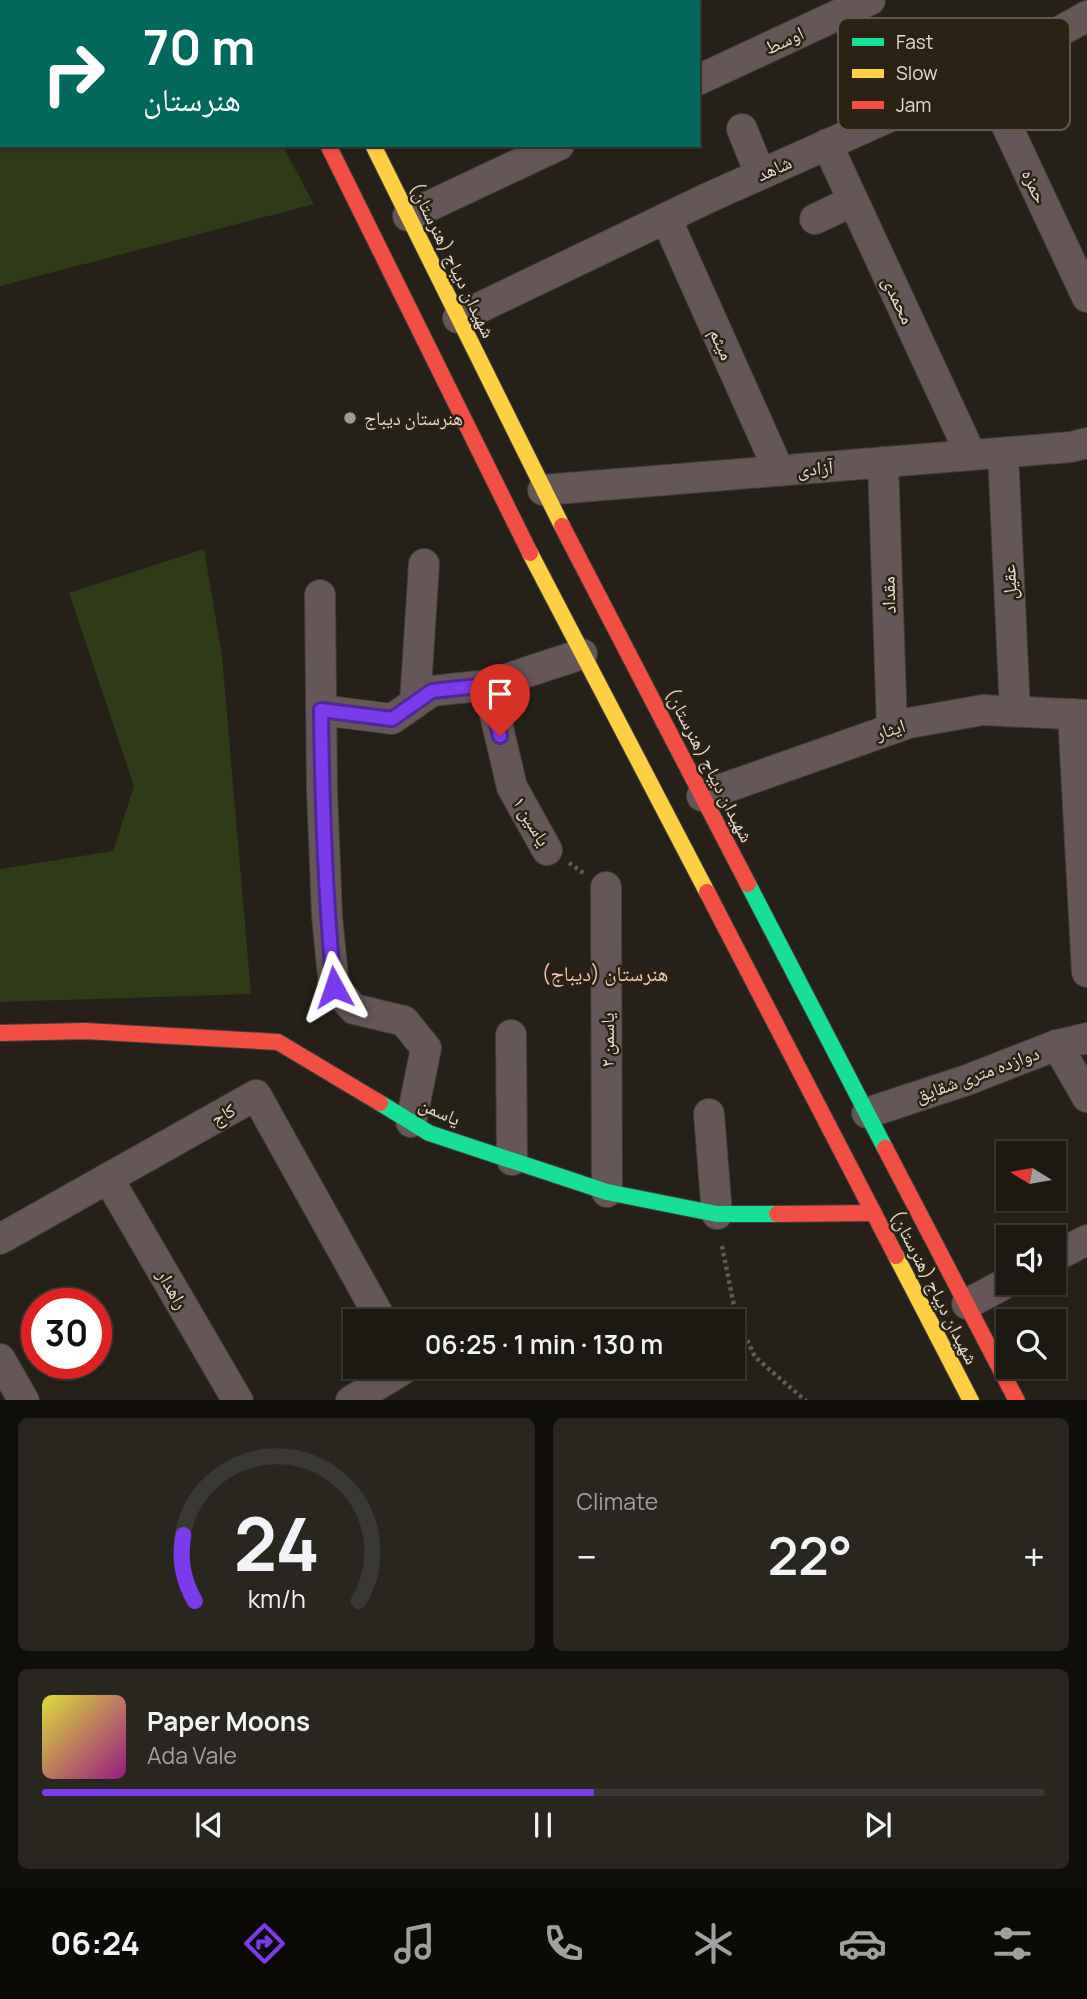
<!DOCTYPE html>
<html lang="en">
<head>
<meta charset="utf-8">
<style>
	body { margin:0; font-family:Manrope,"Noto Naskh Arabic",sans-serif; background:#292620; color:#f1f3f6; height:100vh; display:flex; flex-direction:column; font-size:26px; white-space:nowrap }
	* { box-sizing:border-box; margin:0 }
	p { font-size:23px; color:#a0a09f }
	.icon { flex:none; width:38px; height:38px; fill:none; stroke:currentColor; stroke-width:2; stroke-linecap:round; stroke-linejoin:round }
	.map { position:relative; height:1400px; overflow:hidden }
	.sheet { display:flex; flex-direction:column; gap:18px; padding:18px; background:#0f0e0a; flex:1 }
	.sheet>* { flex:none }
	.banner { position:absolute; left:0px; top:0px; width:700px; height:147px; box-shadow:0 2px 5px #0004,0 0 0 2px #3a3832; background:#00695c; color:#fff; overflow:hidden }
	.needle { width:46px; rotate:281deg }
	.controls { position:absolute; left:996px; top:1141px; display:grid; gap:14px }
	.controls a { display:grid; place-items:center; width:70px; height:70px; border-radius:0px; background:#1c1912; box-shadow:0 2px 5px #0004,0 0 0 2px #3a3832; font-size:35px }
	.speed { position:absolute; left:21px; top:1288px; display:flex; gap:14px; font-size:35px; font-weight:700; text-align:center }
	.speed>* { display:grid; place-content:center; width:91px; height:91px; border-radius:50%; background:#1c1912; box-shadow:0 2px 5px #0004,0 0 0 2px #3a3832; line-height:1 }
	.speed .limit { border:10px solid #d22; background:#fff; color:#111 }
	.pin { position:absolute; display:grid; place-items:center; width:60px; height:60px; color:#fff; margin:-72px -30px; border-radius:50% 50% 50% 0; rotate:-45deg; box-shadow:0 0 7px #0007 }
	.pin .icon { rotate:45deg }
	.me { position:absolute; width:77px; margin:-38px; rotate:355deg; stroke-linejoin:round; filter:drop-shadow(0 0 5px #0008) }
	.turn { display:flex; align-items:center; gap:24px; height:147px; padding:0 28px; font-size:32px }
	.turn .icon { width:91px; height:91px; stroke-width:2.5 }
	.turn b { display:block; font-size:49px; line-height:60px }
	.big { font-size:52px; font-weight:600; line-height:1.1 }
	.sheet .card { flex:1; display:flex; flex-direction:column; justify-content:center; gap:10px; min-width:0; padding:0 24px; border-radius:10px; background:#292620 }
	.sheet .dial { align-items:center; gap:0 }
	.dial svg { height:182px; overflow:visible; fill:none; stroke:#3a3832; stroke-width:7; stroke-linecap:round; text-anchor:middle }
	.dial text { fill:#f1f3f6; stroke:none }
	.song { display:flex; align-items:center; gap:21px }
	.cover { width:84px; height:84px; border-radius:10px; background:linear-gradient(135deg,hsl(60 70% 55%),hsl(310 70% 35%)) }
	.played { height:7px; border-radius:4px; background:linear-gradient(90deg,#7c3aed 55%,#3a3832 55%) }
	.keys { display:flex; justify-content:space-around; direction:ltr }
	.heat { display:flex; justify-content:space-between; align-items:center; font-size:38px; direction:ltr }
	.sheet .tiles { flex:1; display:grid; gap:18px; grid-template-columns:1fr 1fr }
	.card:last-child { grid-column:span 2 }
	.trip { position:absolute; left:343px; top:1309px; width:402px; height:70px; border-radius:0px; background:#1c1912; box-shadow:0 2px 5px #0004,0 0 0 2px #3a3832; font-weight:600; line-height:70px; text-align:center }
	.dock { display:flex; height:112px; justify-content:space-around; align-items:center; background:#0b0a07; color:#a0a09f }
	.dock .icon { width:49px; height:49px }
	.dock .selected { color:#7c3aed }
	.dock b { font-size:32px; color:#f1f3f6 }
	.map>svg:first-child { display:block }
	.green { fill:#2f3a17 }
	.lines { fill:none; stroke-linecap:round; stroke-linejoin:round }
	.street-casing { stroke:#423e37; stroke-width:32 }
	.fast-casing { stroke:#423e37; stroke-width:18 }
	.slow-casing { stroke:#423e37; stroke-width:18 }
	.jam-casing { stroke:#423e37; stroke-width:18 }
	.path { stroke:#625a58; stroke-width:4.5; stroke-dasharray:3.5 3.5; stroke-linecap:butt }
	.street { stroke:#655758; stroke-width:30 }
	.fast { stroke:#16e098; stroke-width:16 }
	.slow { stroke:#ffcf43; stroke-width:16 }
	.jam { stroke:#f24e42; stroke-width:16 }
	.route-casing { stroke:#51269a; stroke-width:18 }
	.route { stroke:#7c3aed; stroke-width:12 }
	.poi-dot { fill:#9f9b91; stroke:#2a2213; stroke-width:2.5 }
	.labels { text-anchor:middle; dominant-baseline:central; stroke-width:5; stroke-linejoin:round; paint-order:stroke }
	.street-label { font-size:19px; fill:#e1dcd2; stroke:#2a2213 }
	.poi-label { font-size:19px; fill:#e1dcd2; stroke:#2a2213; text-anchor:start }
	.neighbourhood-label { font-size:21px; fill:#f5c2b9; stroke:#2a2213 }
	.key { fill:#2a2213; stroke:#615a4c; stroke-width:2 }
	.key-label { font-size:19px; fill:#e1dcd2 }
</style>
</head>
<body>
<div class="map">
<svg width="1087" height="1401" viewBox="0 0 1087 1401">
	<rect width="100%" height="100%" fill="#252118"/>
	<g class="green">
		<polygon points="0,0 180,2 2,2 2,145 282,145 314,204 0,286"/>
		<polygon points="204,549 222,656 251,994 0,1002 0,869 113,851 134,786 69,593"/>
	</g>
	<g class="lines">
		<defs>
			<g id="street">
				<polyline points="588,2 592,0"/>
				<polyline points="983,75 1087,297"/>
				<polyline points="698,80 870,0"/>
				<polyline points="742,129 760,174"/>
				<polyline points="827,144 971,455"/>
				<polyline points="408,216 559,145"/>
				<polyline points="666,218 779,471"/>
				<polyline points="815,219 853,201"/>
				<polyline points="458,318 710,197 983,75 1087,16"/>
				<polyline points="1003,453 1015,711"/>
				<polyline points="883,462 892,728"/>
				<polyline points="543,490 1071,447 1087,443"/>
				<polyline points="320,595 322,790 327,916 334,987 354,1009 404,1021 426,1048 411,1122"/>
				<polyline points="488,685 512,787 547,850"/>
				<polyline points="415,703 424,564"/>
				<polyline points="321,710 392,719 432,691 488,685 582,654"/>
				<polyline points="1073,714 1087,972"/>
				<polyline points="702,796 909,723 983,710 1087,715"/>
				<polyline points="606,887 607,1192"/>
				<polyline points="511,1035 512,1160"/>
				<polyline points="1057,1045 1087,1097"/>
				<polyline points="867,1113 967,1080 1057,1045 1087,1038"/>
				<polyline points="709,1114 717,1214"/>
				<polyline points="108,1178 238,1401"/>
				<polyline points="0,1239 256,1095 382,1321"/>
				<polyline points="1054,1257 1087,1240"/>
				<polyline points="967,1304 1008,1282"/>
				<polyline points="0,1359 24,1401"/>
				<polyline points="351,1401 407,1367"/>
			</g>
			<g id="fast">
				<polyline points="748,884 885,1148"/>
				<polyline points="380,1103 429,1133 607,1192 717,1214 777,1214"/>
			</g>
			<g id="slow">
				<polyline points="256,0 257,2"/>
				<polyline points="302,0 302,2"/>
				<polyline points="373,145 562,526"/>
				<polyline points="530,553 707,892"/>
				<polyline points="896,1256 971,1401"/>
			</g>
			<g id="jam">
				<polyline points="328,145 530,553"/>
				<polyline points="562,526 748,884"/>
				<polyline points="707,892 896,1256"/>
				<polyline points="0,1033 85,1031 278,1042 380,1103"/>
				<polyline points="885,1148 1017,1401"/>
				<polyline points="777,1214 873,1213"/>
			</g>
		</defs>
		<use href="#street" class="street-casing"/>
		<use href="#fast" class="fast-casing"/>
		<use href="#slow" class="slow-casing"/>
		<use href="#jam" class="jam-casing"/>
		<g class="path">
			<polyline points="569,863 585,874"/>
			<polyline points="722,1246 736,1316 755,1357 806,1401"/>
		</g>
		<use href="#street" class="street"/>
		<use href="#fast" class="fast"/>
		<use href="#slow" class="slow"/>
		<use href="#jam" class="jam"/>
	</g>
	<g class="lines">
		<defs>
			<path id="route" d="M334 987C325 895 322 803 321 710L392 719 432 691 488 685 500 736"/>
		</defs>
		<use href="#route" class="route-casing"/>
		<use href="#route" class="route"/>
	</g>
	<circle class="poi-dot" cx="350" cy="418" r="7"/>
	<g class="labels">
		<g class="street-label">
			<text transform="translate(784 40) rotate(-25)">اوسط</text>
			<text transform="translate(774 168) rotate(-24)">شاهد</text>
			<text transform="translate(1035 186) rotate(65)">حمزه</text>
			<text transform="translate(453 260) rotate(64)">شهیدان دیباج (هنرستان)</text>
			<text transform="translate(899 300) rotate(65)">محمدی</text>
			<text transform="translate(722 344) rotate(66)">میثم</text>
			<text transform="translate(815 468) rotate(-5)">آزادی</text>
			<text transform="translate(1009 582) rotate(-93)">عقیل</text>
			<text transform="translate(888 595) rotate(-92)">مقداد</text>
			<text transform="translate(890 729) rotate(-18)">ایثار</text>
			<text transform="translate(710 765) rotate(63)">شهیدان دیباج (هنرستان)</text>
			<text transform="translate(532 821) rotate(59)">یاسین ۱</text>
			<text transform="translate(607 1040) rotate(-90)">یاسمن ۲</text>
			<text transform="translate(977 1074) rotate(-20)">دوازده متری شقایق</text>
			<text transform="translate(440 1111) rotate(24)">یاسمن</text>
			<text transform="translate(223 1114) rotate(-29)">کاج</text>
			<text transform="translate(935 1287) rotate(63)">شهیدان دیباج (هنرستان)</text>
			<text transform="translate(173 1289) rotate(60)">راهدار</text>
		</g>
		<g class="poi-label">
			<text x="364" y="418">هنرستان دیباج</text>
		</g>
		<g class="neighbourhood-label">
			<text x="605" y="973">(هنرستان (دیباج</text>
		</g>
	</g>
	<rect x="838" y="18" width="232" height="112" rx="10" class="key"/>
	<rect x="852" y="38" width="32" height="8" fill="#16e098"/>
	<rect x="852" y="69" width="32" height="9" fill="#ffcf43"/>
	<rect x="852" y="101" width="32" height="8" fill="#f24e42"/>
	<g class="key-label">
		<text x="896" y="49">Fast</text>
		<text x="896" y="80">Slow</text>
		<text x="896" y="112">Jam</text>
	</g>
</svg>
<div class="controls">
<a><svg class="needle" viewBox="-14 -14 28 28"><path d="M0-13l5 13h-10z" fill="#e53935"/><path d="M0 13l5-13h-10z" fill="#a0a09f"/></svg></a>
<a><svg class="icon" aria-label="sound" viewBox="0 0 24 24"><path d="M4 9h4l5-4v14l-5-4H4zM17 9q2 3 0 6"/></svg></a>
<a><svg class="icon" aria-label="search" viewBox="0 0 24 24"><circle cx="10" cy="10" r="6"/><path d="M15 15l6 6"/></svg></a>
</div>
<div class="speed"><div class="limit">30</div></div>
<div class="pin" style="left:500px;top:736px;background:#d93025"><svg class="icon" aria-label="arrive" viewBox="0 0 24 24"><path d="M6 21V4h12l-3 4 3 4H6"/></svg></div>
<svg class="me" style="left:334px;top:987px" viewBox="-20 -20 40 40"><path d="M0-17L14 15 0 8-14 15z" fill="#7c3aed" stroke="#fff" stroke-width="4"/></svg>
<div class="trip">06:25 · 1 min · 130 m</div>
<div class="banner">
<div class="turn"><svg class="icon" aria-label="right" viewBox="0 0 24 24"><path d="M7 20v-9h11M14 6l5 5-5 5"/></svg><div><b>70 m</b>هنرستان</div></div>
</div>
</div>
<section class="sheet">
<div class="tiles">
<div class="card dial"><svg viewBox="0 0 100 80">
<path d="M14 69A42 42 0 1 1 86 69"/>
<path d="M14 69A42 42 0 0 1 9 40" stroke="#7c3aed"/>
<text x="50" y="56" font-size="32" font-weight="700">24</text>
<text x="50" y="72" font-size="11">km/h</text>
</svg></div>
<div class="card"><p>Climate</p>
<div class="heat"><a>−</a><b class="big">22°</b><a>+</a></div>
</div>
<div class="card">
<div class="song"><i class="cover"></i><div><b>Paper Moons</b><p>Ada Vale</p></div></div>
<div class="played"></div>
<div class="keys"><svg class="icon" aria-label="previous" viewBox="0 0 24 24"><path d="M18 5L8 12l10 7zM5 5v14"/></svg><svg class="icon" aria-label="pause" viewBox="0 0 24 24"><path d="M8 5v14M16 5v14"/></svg><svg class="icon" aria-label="next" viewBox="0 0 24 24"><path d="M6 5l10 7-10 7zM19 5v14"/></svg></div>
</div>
</div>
</section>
<nav class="dock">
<b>06:24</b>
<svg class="icon selected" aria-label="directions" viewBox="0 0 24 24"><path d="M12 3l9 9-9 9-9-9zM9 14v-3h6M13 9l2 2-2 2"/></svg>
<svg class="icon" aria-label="music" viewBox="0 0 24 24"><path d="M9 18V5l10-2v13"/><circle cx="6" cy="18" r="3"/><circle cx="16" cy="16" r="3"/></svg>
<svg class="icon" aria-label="phone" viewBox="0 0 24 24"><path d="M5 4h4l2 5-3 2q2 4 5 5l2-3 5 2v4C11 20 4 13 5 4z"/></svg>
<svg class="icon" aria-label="climate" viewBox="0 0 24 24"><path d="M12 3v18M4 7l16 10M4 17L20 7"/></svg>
<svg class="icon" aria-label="car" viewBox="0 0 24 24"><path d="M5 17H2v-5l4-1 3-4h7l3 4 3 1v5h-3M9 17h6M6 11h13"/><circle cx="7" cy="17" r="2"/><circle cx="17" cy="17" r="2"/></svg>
<svg class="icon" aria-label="filters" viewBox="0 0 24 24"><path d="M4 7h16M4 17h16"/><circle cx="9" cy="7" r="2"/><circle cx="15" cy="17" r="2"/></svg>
</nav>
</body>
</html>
